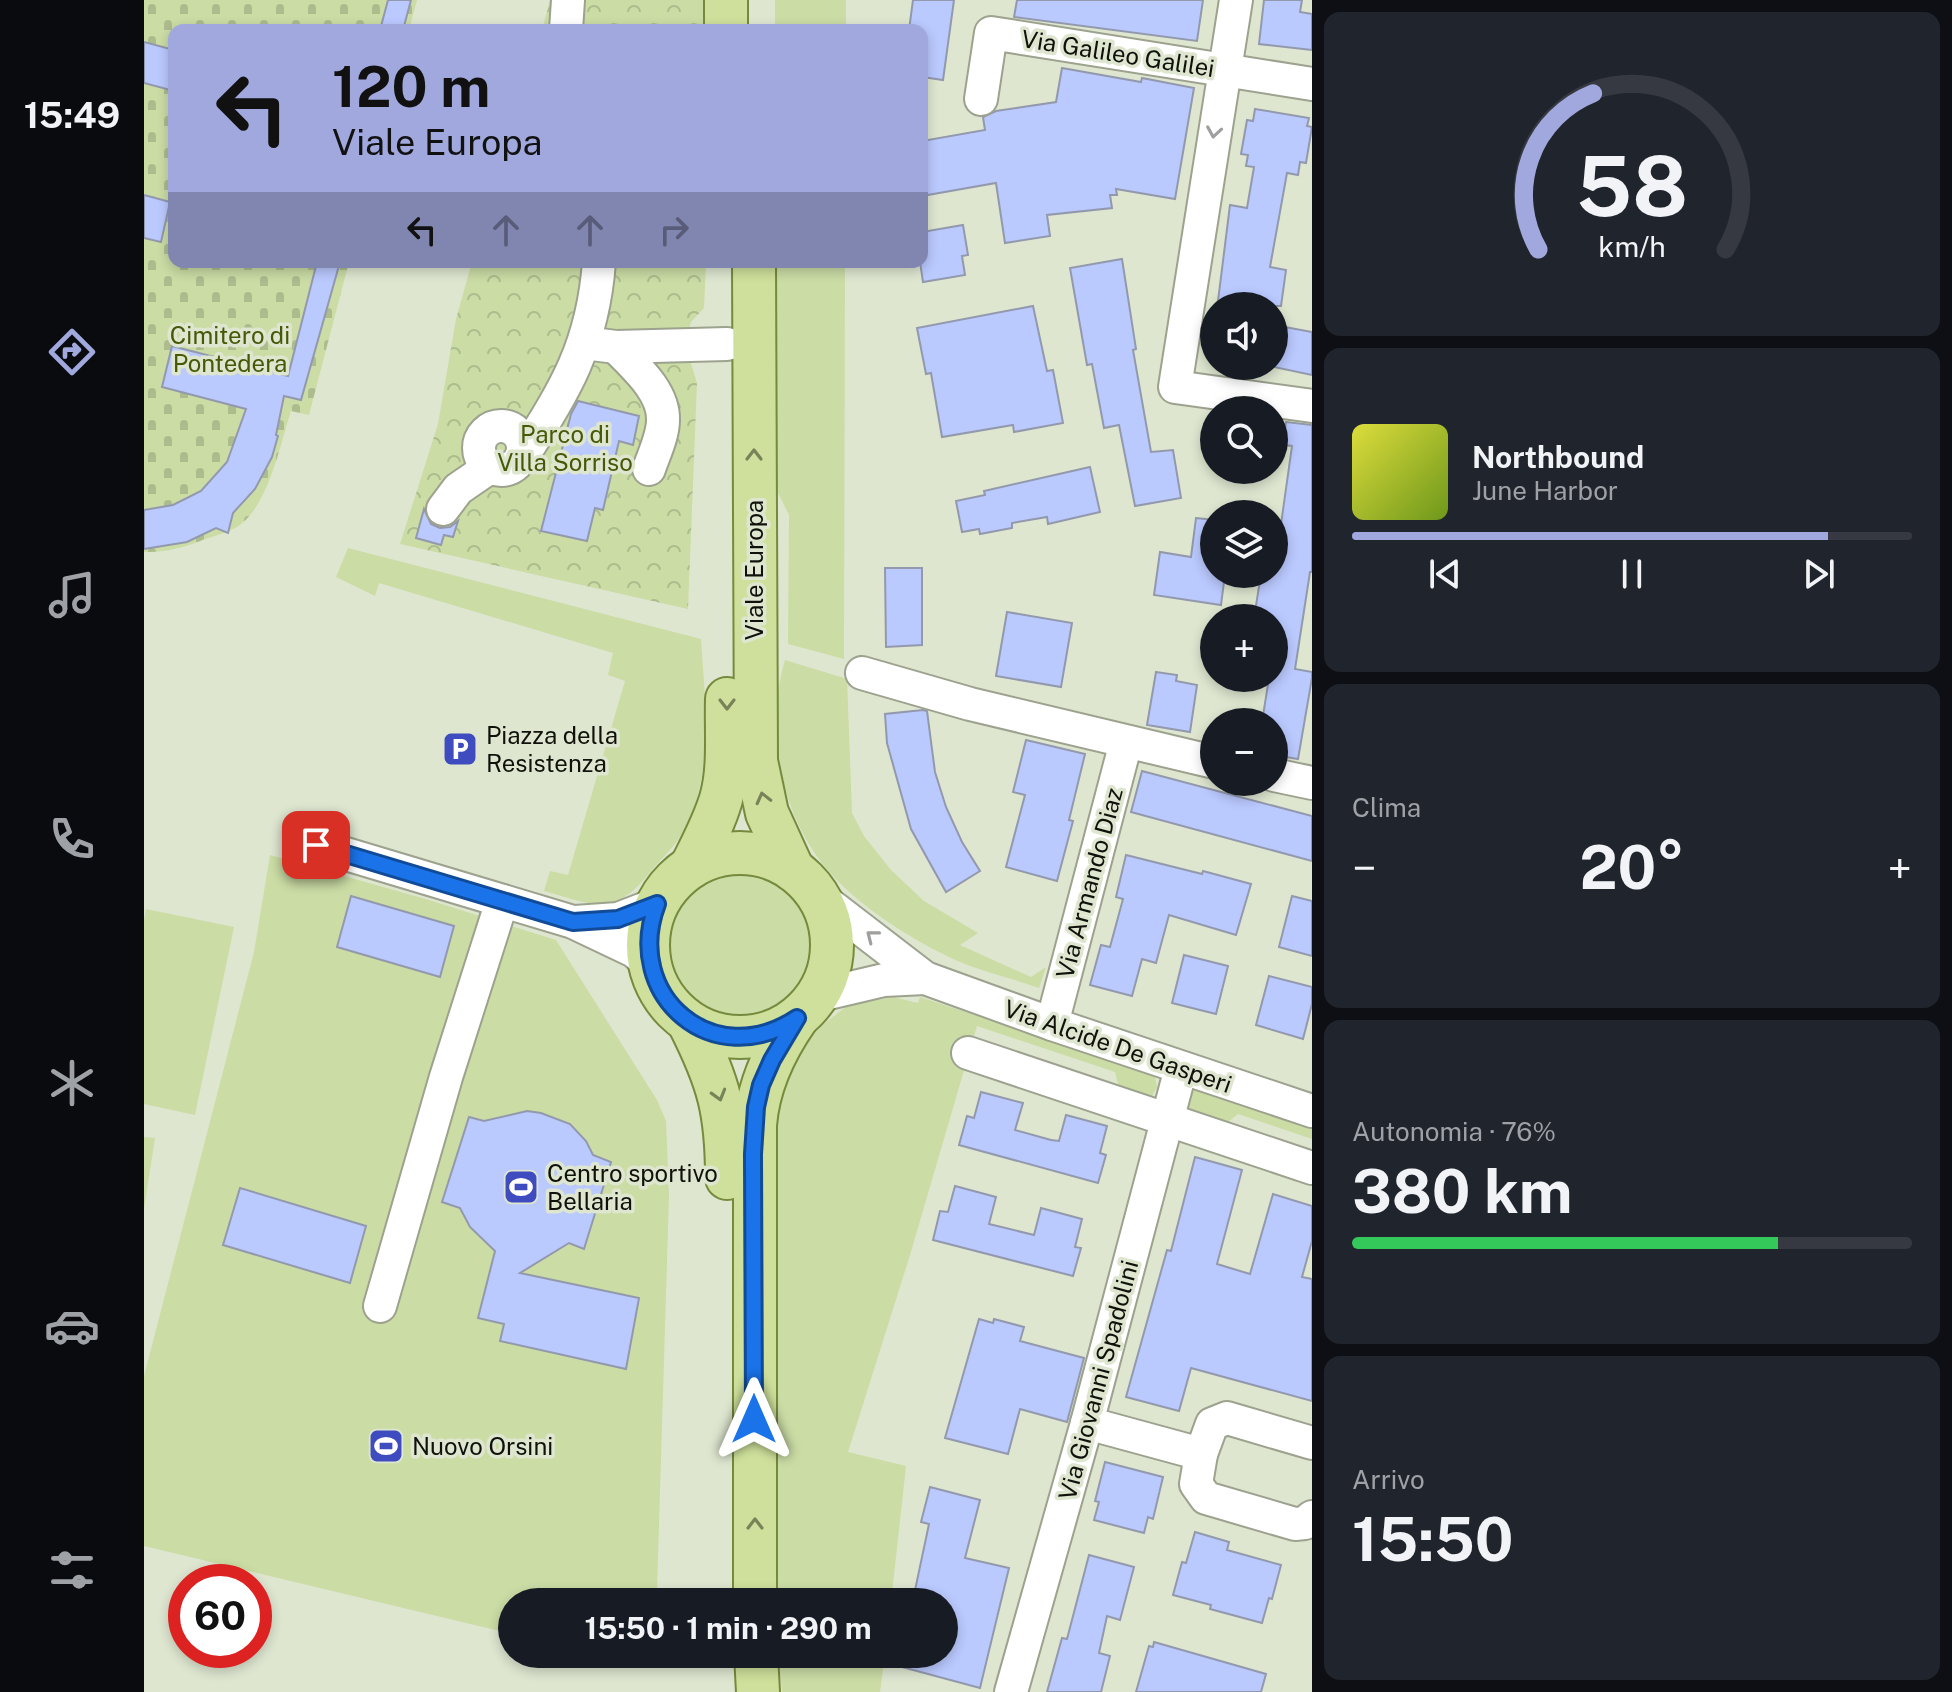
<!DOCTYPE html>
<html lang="it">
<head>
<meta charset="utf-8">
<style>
	body { margin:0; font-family:"Public Sans",sans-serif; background:#20242c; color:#f1f3f6; height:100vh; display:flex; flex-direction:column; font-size:30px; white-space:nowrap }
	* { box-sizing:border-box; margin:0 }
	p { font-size:26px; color:#9ea1a6 }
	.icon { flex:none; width:44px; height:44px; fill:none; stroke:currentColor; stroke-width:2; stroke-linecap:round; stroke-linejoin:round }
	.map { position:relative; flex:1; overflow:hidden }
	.drawer { display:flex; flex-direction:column; gap:12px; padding:12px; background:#0d0f14; width:640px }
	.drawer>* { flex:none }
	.banner { position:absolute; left:24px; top:24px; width:760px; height:244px; border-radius:16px; box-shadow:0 4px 12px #0003; background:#a0a8dd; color:#111; overflow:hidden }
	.buttons { position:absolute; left:1056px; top:292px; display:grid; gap:16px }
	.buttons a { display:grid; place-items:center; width:88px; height:88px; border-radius:50%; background:#171b24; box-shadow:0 4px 12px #0003; font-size:40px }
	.speed { position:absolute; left:24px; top:1564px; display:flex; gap:16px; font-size:40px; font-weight:700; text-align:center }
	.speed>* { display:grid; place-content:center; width:104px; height:104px; border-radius:50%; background:#171b24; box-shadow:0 4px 12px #0003; line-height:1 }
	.speed .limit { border:12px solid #d22; background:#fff; color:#111 }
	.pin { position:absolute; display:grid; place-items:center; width:68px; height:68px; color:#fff; margin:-34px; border-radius:16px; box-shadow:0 4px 12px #0006 }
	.me { position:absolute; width:88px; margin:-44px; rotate:0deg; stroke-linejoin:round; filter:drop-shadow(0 0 6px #0008) }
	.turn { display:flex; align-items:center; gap:28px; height:168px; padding:0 32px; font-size:36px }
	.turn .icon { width:104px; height:104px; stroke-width:2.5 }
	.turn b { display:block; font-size:56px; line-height:68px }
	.lanes { display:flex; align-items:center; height:76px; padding:0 32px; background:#0003; justify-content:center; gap:40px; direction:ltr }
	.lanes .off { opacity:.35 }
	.big { font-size:60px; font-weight:700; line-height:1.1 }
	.drawer .card { flex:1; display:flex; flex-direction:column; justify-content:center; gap:12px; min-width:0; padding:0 28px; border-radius:16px; background:#20242c }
	.drawer .dial { align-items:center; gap:0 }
	.dial svg { height:208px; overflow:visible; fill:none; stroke:#363941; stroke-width:7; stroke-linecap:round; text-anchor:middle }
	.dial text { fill:#f1f3f6; stroke:none }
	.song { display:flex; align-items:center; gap:24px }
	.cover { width:96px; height:96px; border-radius:12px; background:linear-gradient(135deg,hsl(60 70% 55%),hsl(80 70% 35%)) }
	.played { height:8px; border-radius:4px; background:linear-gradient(90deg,#a0a8dd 85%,#363941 85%) }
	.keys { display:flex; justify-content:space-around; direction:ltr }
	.heat { display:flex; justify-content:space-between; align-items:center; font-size:44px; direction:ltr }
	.charge { height:12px; border-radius:6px; background:linear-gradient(90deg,#34c759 76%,#363941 0) }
	.trip { position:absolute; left:354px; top:1588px; width:460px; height:80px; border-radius:40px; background:#171b24; box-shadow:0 4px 12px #0003; font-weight:700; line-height:80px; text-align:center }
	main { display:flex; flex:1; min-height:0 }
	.menu { display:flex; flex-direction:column; width:144px; justify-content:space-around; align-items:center; background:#090b0e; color:#9ea1a6 }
	.menu .icon { width:56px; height:56px }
	.menu .active { color:#a0a8dd }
	.menu b { font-size:36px; color:#f1f3f6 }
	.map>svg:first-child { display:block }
	.grass { fill:#cbdca5 }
	.cemetery { fill:url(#cemetery-stones) }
	.park { fill:url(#park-crowns) }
	.building { fill:#bac9fe; stroke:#9399ad; stroke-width:2 }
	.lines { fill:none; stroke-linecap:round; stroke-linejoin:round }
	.minor-casing { stroke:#9ca28e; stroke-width:36 }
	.major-casing { stroke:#768a3d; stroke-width:46 }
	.minor { stroke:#fff; stroke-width:32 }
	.major { stroke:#cee09b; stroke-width:42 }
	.oneway { stroke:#9fa09d }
	.oneway2 { stroke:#78835a }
	.route-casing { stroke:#114b97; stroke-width:20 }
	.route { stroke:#1a73e8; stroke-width:14 }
	.labels { text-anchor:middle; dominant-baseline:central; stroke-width:7; stroke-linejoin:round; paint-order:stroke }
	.street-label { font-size:24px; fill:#0f110a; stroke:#dee6d0 }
	.park-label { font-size:24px; fill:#475807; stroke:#dee6d0 }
	.poi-label { font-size:24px; fill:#0f110a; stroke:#dee6d0; text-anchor:start }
</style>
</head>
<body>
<main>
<nav class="menu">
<b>15:49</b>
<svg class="icon active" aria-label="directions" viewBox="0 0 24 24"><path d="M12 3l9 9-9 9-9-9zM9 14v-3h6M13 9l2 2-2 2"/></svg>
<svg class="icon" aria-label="music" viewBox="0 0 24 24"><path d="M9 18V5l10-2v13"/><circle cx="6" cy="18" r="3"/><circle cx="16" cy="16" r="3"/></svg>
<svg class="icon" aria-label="phone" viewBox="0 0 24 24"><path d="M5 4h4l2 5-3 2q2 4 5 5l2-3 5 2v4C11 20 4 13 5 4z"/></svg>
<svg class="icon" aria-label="climate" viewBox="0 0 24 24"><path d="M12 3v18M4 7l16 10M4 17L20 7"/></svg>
<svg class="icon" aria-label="car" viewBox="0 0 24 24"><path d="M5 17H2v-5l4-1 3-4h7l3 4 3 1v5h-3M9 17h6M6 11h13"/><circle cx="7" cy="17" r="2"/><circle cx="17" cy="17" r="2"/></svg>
<svg class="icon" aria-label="filters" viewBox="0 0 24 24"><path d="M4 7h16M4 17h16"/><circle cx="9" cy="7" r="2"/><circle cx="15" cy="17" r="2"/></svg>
</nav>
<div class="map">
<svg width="1168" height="1692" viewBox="0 0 1168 1692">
	<defs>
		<pattern id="cemetery-stones" width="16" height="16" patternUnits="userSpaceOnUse" patternTransform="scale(2)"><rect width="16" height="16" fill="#cbdca5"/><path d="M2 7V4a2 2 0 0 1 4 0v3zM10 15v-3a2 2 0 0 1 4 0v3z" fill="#adbc8d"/></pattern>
		<pattern id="park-crowns" width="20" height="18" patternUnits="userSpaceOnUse" patternTransform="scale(2)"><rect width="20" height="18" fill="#cbdca5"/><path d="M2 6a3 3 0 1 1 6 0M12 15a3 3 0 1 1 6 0" fill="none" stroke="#adbc8d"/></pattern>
	</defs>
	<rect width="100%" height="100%" fill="#dee6d0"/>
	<g class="grass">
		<rect x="631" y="0" width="71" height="30"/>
		<polygon points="631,262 701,262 700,659 644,644 645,515 631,487"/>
		<path d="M204 548 557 639C561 704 572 779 536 837 528 849 517 859 508 870 496 885 481 902 460 904 441 905 419 896 400 891L406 871 424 875 481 681 464 675 469 653 235 583 231 596 192 577Z"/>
		<path d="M641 660 703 679 708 813 720 836 747 870 780 901 834 933 816 945 887 977 902 967 895 988C864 977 831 970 803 956 761 936 705 899 677 862 635 807 621 726 641 660Z"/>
		<polygon points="126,855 285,900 412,940 513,1100 522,1121 525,1196 513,1590 511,1602 368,1602 368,1634 0,1546 0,1376 110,952"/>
		<circle cx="598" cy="945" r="78"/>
		<polygon points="2,909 90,927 51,1115 0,1104 0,920"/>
		<polygon points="749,997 774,1003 776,997 1004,1072 1011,1077 1013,1087 1007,1098 976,1091 971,1072 833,1026 766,1255 704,1452 762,1466 747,1602 632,1602 628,1125 635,1086 665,1035 703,1006"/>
		<polygon points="1048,1087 1168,1128 1168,1139 1094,1114 1078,1127 1038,1114"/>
		<polygon points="0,1137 11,1138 0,1209"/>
		<polygon points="634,1654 741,1654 736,1692 638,1692"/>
	</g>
	<path class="cemetery" d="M0 0H273L265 30H30V262H205L165 415 147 411C136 444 124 510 91 528 82 533 71 536 61 539 42 547 21 553 0 552Z"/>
	<g class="park">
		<polygon points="406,0 559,0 560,30 398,30"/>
		<polygon points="328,262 562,262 560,308 547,322 541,344 553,383 544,609 256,544 294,424 312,319"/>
	</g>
	<g class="building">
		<polygon points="244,0 267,0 259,30 236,30"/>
		<polygon points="769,0 810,0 799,80 778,77 778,30 765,30"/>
		<polygon points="873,0 1059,0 1053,41 870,17"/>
		<polygon points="1120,0 1158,0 1156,12 1168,14 1168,50 1115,44"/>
		<polygon points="0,42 30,50 30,91 0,83"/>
		<polygon points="918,68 997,82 998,78 1050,88 1031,199 972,189 973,195 966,195 968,208 903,215 906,236 861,243 852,183 778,196 778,141 841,130 839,117 852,111 912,102"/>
		<polygon points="1111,109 1165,118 1163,126 1168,127 1162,163 1156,162 1154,175 1143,173 1126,267 1142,270 1137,306 1108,306 1074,301 1086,205 1103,208 1110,167 1102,166 1104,155 1097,154 1103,120 1109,121"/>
		<polygon points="0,195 26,202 17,242 0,238"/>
		<polygon points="819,225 824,255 818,256 821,275 779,282 776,262 778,262 778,232"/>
		<polygon points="978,259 992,349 989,350 1007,452 1029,450 1037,498 991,506 975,425 960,428 948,364 943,365 926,268"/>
		<polygon points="173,262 196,262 157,400 140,396 132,435 134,436 128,457 111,489 89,513 84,533 72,528 43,542 0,549 0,510 29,505 57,491 83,462 102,409 18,387 28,346 144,376"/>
		<polygon points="889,306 903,371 909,370 919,423 870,432 869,425 798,437 787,373 782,374 773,328"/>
		<polygon points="1130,325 1168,332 1168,375 1130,367"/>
		<polygon points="434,401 495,416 489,445 475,441 459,510 451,508 443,541 397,531 427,414"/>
		<polygon points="1142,422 1168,425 1168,572 1166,572 1151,669 1168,672 1168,678 1154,759 1130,755 1130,722 1118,722 1125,678 1130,678 1130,618 1110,618 1117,574 1130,574 1148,446 1139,445"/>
		<polygon points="946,467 956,512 904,524 903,517 868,523 868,528 836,534 835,529 818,532 812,501 841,495 840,491"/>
		<polygon points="280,509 287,524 296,528 306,527 314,521 309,537 300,535 297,545 272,538"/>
		<polygon points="1052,518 1070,520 1070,574 1081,574 1077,605 1010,595 1016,552 1047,557"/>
		<polygon points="741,568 778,568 778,645 742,647"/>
		<polygon points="863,612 928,623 917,687 852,676"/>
		<polygon points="1012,672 1033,675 1032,681 1053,685 1046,732 1003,725"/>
		<polygon points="779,710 783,711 791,772 802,807 818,842 836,871 802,892 767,829 743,743 741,714"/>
		<polygon points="882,740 941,754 925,820 929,821 913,881 862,867 881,795 869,792"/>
		<polygon points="998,771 1168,816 1168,861 987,812"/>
		<polygon points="982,855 1058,874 1059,871 1107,884 1092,935 1025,915 1012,963 998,959 988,996 946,985 957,945 966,947 979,899 972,897"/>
		<polygon points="207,896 310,926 296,977 193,947"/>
		<polygon points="1148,896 1168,901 1168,956 1135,947"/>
		<polygon points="1040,955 1084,966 1072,1014 1028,1003"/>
		<polygon points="1125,976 1168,987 1168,1004 1159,1039 1112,1025"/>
		<polygon points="837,1092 879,1103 871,1130 907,1140 915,1141 922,1115 963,1126 956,1153 962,1155 954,1183 815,1145 823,1116 830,1118"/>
		<polygon points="383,1111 397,1113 426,1124 442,1141 449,1155 467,1162 440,1249 425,1243 376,1273 495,1298 482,1369 356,1341 360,1324 334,1318 351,1251 326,1227 316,1208 298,1202 325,1117 340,1121"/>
		<polygon points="1051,1157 1098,1170 1073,1264 1106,1274 1129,1194 1168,1206 1168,1241 1158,1277 1168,1279 1168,1401 1047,1368 1035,1411 982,1397 1023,1250 1027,1251"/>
		<polygon points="811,1186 852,1197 845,1224 890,1235 897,1208 938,1219 931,1247 937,1248 929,1276 789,1240 796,1211 804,1212"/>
		<polygon points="96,1188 222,1226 206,1283 79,1245"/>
		<polygon points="835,1319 849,1323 850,1319 880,1327 876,1341 940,1358 923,1422 876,1409 864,1454 801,1438"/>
		<polygon points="961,1462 1019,1477 1009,1519 1004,1517 1000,1533 950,1520 955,1502 951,1501"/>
		<polygon points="786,1487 836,1500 821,1558 865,1568 836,1688 732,1660 733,1654 800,1654 800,1601 770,1595 785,1524 777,1522"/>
		<polygon points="1051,1532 1085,1542 1083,1550 1137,1565 1128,1599 1125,1598 1118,1623 1066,1609 1067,1605 1029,1595 1038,1562 1042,1563"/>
		<polygon points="945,1555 990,1567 976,1620 963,1616 955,1653 966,1656 957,1692 903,1692 918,1638 923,1639"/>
		<polygon points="1010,1642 1122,1674 1117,1692 992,1692 1005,1646 1009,1647"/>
	</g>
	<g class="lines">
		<defs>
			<g id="minor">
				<polyline points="1092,0 1031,387 1168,406"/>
				<polyline points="422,30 424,0"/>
				<polyline points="837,99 847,33 1168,84"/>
				<polyline points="440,343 472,347 583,344"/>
				<path d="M472 347C490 366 520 391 519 420 519 436 510 454 505 469"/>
				<circle cx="357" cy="448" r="22"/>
				<path d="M377 458C421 392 449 344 455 262"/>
				<polyline points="299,509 314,489 346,467"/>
				<polyline points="718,673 826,704 1070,762"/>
				<polyline points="1130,775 1168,783"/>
				<polyline points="172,845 429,922 490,951 506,965"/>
				<polyline points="673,895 781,978 908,1024 1168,1111"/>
				<polyline points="431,922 474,919 513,904"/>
				<polyline points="672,996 740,980 781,978"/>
				<polyline points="908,1024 982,742"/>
				<polyline points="824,1053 1168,1168"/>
				<polyline points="236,1306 302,1077 358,901"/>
				<polyline points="943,1423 1057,1454 1068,1424 1083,1418 1168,1443"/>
				<polyline points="1057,1454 1052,1484 1062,1498 1151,1524 1161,1523 1168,1517"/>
				<polyline points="867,1692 943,1423 1037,1068"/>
			</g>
			<g id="major">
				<polyline points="582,0 582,30"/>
				<polyline points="610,262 612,761 623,813 649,870"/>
				<circle cx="596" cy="945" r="92"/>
				<path d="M547 867C558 845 570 823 577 799 586 768 582 731 583 699"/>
				<path d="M545 1023C575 1082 583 1112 583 1178"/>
				<path d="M611 1602V1125C614 1085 630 1051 653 1018"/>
				<polyline points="612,1654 614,1692"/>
			</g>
		</defs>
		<use href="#minor" class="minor-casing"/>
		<use href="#major" class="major-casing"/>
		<use href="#minor" class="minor"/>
		<use href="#major" class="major"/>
	</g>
	<defs><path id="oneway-chevron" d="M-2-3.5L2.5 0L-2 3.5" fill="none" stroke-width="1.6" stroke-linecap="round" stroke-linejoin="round" transform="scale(2)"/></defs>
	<g class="oneway">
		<use href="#oneway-chevron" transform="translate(1070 132) rotate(99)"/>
		<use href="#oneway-chevron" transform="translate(728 936) rotate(-142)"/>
	</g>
	<g class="oneway2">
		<use href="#oneway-chevron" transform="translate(610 455) rotate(-90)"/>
		<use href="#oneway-chevron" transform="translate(583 704) rotate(90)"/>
		<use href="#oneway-chevron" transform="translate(619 798) rotate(-104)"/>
		<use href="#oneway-chevron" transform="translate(575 1095) rotate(74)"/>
		<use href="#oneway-chevron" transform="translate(611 1524) rotate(-90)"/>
	</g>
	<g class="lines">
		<defs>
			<path id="route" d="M172 845 429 922 474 919 513 904C478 996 570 1074 653 1018L628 1060 617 1085 612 1107 609 1154 610 1419"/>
		</defs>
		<use href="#route" class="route-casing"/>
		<use href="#route" class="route"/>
	</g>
	<defs>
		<symbol id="parking-square" viewBox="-11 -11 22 22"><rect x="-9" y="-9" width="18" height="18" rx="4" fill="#3e4cbf" stroke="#dee6d0"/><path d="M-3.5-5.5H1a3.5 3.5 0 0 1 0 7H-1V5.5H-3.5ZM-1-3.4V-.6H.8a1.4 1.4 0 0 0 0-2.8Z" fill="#fff"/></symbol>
		<symbol id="stadium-square" viewBox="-11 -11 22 22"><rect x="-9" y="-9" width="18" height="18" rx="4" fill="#3e4cbf" stroke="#dee6d0"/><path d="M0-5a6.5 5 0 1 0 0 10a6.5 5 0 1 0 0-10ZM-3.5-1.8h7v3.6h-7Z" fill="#fff"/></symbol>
	</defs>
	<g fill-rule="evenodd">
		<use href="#parking-square" x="296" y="729" width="40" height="40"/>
		<use href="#stadium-square" x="357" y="1167" width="40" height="40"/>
		<use href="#stadium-square" x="222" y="1426" width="40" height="40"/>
	</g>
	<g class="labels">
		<g class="street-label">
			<text transform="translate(974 53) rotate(9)">Via Galileo Galilei</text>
			<text transform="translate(610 570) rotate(-90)">Viale Europa</text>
			<text transform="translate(945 883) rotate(-75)">Via Armando Diaz</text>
			<text transform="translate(974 1046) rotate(19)">Via Alcide De Gasperi</text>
			<text transform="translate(954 1380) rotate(-75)">Via Giovanni Spadolini</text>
		</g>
		<g class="park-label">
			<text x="86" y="335">Cimitero di<tspan x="86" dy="28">Pontedera</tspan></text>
			<text x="421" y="434">Parco di<tspan x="421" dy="28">Villa Sorriso</tspan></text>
		</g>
		<g class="poi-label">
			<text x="342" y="735">Piazza della<tspan x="342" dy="28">Resistenza</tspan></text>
			<text x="403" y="1173">Centro sportivo<tspan x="403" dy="28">Bellaria</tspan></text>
			<text x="268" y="1446">Nuovo Orsini</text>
		</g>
	</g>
</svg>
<div class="buttons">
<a><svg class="icon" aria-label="sound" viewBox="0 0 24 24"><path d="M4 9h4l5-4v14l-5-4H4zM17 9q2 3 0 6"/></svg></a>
<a><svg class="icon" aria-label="search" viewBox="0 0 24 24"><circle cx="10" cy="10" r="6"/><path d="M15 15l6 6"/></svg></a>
<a><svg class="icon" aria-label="layers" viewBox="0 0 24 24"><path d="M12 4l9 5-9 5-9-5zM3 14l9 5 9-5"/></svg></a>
<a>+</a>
<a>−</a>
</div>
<div class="speed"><div class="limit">60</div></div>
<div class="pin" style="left:172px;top:845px;background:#d93025"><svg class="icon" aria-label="arrive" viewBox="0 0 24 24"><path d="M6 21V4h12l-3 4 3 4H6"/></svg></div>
<svg class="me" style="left:610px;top:1419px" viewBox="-20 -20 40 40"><path d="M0-17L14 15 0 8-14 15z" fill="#1a73e8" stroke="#fff" stroke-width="4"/></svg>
<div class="trip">15:50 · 1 min · 290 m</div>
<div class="banner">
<div class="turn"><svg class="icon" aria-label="left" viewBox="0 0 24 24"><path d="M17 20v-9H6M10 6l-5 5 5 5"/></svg><div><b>120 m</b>Viale Europa</div></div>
<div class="lanes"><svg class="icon" aria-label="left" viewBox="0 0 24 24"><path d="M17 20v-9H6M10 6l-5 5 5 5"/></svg><svg class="icon off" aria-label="ahead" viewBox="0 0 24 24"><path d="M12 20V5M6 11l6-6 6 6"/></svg><svg class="icon off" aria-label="ahead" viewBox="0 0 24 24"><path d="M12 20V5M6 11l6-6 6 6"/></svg><svg class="icon off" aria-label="right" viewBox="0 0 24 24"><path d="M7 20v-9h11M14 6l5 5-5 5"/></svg></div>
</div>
</div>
<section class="drawer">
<div class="card dial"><svg viewBox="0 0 100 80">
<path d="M14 69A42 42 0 1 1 86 69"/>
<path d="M14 69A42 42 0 0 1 35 9" stroke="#a0a8dd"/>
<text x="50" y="56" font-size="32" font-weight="700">58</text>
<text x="50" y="72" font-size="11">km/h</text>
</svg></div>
<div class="card">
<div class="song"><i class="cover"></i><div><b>Northbound</b><p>June Harbor</p></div></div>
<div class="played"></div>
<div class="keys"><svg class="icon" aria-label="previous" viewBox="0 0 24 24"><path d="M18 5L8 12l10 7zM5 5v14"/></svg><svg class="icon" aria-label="pause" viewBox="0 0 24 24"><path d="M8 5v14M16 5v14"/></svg><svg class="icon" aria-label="next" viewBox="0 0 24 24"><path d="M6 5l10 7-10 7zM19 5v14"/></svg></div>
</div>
<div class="card"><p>Clima</p>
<div class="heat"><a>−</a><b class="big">20°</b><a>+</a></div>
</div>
<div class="card"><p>Autonomia · 76%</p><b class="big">380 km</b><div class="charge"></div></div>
<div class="card"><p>Arrivo</p><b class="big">15:50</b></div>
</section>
</main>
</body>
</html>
